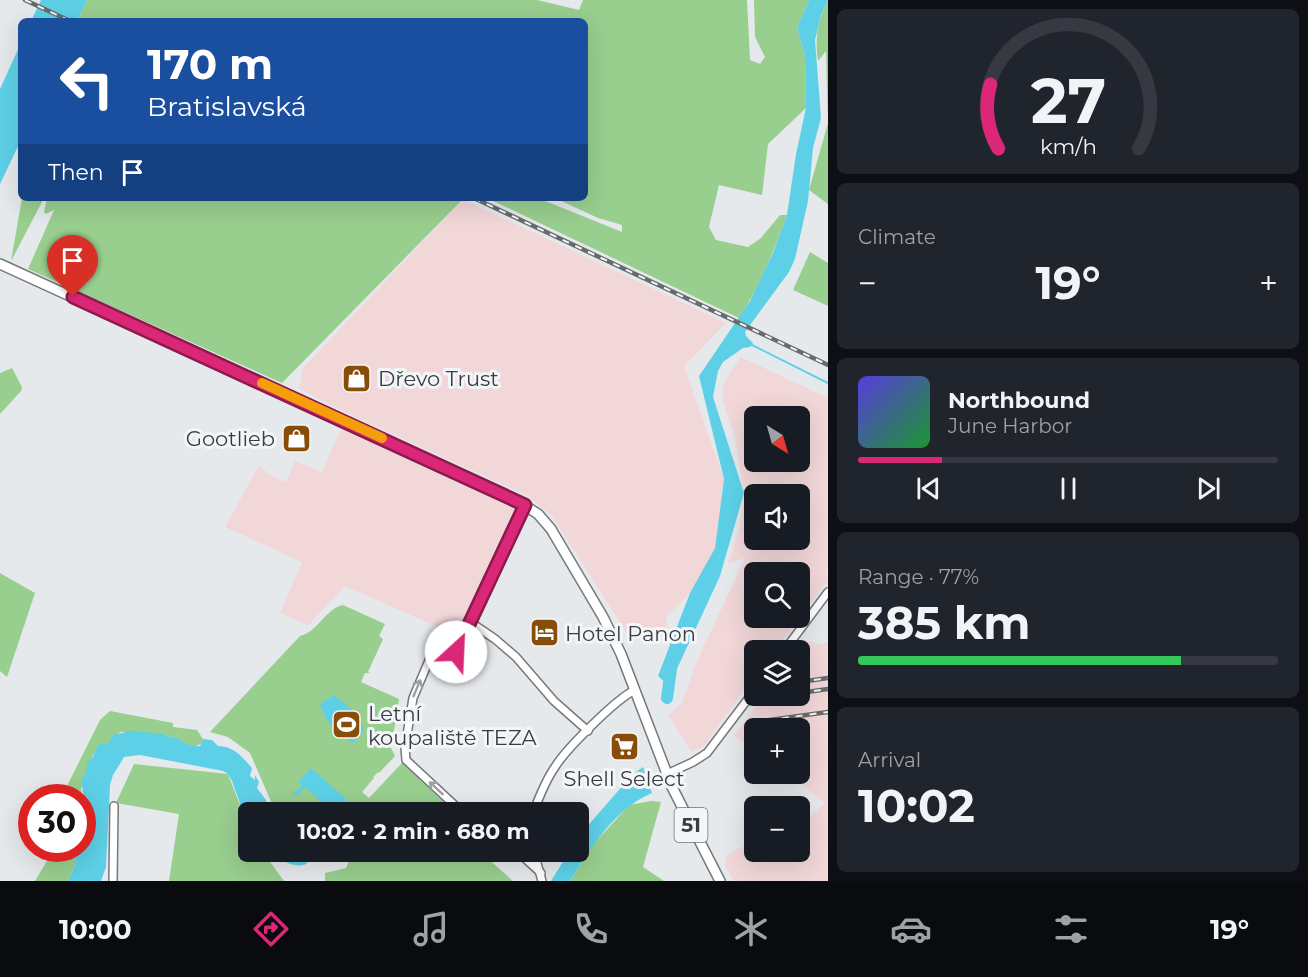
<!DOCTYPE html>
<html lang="en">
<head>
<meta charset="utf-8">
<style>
	body { margin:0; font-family:Montserrat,sans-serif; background:#20242c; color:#f1f3f6; height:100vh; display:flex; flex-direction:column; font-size:22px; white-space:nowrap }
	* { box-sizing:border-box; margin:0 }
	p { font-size:20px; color:#9ea1a6 }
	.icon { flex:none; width:33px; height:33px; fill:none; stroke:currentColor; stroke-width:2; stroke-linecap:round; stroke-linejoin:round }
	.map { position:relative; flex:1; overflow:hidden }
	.panel { display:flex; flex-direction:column; gap:9px; padding:9px; background:#0d0f14; width:480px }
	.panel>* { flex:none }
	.top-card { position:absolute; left:18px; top:18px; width:570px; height:183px; border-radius:9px; box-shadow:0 6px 24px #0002; background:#1a4fa0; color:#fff; overflow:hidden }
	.needle { width:39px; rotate:143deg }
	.fabs { position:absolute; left:744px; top:406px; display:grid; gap:12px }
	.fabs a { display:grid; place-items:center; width:66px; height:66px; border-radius:9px; background:#171b24; box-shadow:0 6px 24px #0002; font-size:30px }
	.speed { position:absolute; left:18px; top:784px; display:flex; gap:12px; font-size:30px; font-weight:700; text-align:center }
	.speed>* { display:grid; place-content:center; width:78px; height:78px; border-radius:50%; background:#171b24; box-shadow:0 6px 24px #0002; line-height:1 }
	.speed .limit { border:9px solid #d22; background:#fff; color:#111 }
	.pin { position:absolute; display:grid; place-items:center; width:51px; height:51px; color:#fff; margin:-62px -26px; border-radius:50% 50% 50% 0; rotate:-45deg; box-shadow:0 0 6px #0007 }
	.pin .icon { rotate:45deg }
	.me { position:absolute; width:66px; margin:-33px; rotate:25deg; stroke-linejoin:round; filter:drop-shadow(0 0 4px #0008) }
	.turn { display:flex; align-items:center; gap:21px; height:126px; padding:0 30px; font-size:27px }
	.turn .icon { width:78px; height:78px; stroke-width:2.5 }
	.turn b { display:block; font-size:42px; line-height:51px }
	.then { display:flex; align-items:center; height:57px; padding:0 30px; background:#0003; gap:12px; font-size:22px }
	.big { font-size:45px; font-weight:700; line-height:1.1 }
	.panel .tile { flex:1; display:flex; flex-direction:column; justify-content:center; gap:9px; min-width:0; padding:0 21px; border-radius:9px; background:#20242c }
	.panel .dial { align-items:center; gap:0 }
	.dial svg { height:156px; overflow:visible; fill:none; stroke:#363941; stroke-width:7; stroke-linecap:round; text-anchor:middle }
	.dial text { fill:#f1f3f6; stroke:none }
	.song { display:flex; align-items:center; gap:18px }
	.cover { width:72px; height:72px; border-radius:9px; background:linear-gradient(135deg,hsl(250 70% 55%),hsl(130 70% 35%)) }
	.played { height:6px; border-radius:3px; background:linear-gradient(90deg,#db2777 20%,#363941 20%) }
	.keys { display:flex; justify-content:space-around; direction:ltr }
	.heat { display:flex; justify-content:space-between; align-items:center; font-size:33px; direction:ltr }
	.charge { height:9px; border-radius:4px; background:linear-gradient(90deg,#34c759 77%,#363941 0) }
	.trip { position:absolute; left:238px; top:802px; width:351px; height:60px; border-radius:9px; background:#171b24; box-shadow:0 6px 24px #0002; font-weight:700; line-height:60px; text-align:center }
	.menu { display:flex; height:96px; justify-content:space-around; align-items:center; background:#090b0e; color:#9ea1a6 }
	.menu .icon { width:42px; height:42px }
	.menu .active { color:#db2777 }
	.menu b { font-size:27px; color:#f1f3f6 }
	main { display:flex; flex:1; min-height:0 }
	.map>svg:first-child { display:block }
	.industrial { fill:#f2d7d9; fill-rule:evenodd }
	.green { fill:#98ce8e }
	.water { fill:#5dd0e7 }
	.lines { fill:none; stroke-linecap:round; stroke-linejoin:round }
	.stream { stroke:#5dd0e7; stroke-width:2 }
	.river { stroke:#5dd0e7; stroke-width:12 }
	.minor-casing { stroke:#76787b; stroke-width:10 }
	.major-casing { stroke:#76787b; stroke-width:12 }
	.minor { stroke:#fff; stroke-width:7 }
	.major { stroke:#fff; stroke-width:9 }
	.rail-casing { stroke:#686a6c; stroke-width:4.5 }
	.rail { stroke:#f3f6f9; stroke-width:2; stroke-dasharray:7; stroke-linecap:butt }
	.oneway { stroke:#9d9e9e }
	.route-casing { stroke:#8e194d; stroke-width:15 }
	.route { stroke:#db2777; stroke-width:10 }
	.slow { stroke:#f59e0b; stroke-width:10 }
	.labels { text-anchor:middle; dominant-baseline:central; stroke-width:6; stroke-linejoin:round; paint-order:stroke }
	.shield { fill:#f3f6f9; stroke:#727476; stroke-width:1.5 }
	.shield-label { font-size:20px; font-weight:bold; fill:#3b3c3e }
	.poi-label { font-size:21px; fill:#3b3c3e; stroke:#f3f6f9; text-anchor:start }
</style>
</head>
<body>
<main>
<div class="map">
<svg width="828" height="881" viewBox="0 0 828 881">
	<rect width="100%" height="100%" fill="#e6e9ec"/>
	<g class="industrial">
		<polygon points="463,199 726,323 684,366 724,479 715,548 690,593 666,617 667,629 654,637 649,631 633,643 552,516 526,495 353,416 299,389 303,368"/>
		<path d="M741 357 828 398V567L826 570 828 580 800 618V573H754V618H799L774 651H754V674L752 676 753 678 704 746 692 752 668 716 682 703 696 663 745 558 728 563 739 530 744 494 735 438 723 402V384ZM754 417H800V462H754ZM754 495H800V540H754Z"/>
		<polygon points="343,430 518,510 460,637 345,586 308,626 280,613 302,562 225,527 259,465 270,475 286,482 295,461 322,472 339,433"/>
		<polygon points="805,640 818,644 828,642 828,881 734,881 725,866 727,854 754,841 754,852 800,852 800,821 808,818 825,803 789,774 800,774 800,729 754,729 754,749 734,735 764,696 800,696 800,651 797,651"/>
	</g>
	<g class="green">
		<path d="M87 0H537L579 10 583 0H747L750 60 760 64 765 57 755 37 754 0H809L797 28 805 56 806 108 768 144 762 195 719 185 709 227 716 240 748 247 761 238 780 215H787C774 251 760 286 739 318L487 198H538L622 232V225L598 218 555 198H585V21H140L135 19 133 21H77Z"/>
		<path d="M828 0V204L809 190 828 123 826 51 818 61C815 37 817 22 828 0Z"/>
		<polygon points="22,198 44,198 11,261"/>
		<polygon points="47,198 461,198 463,199 282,383 28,269 54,210 46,214 44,212"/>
		<polygon points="810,252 828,263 828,306 793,290"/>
		<polygon points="12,368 22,387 21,391 0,414 0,373"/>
		<polygon points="0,573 35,593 7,677 0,671"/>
		<path d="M343 605 385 624 379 636 383 639 368 672 370 673H365L361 682 399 699 393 737H380V747L390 746 395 756 379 773 378 772 373 777 374 778 362 792 369 798 402 763 455 813H276L250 753 228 737 210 732 300 636C318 632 325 609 343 605Z"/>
		<polygon points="110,711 173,723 173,727 197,730 203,739 202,743 195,747 182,742 175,736 170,738 165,734 120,732 108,744 95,751 81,789 84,799 83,801 82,798 61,798 100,720"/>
		<polygon points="134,764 228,774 249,829 249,852 263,852 284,881 169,881 179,814 116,803"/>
		<polygon points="651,801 661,802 643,867 664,881 570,881 593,845 629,805"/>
		<polygon points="54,849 69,849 67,855 77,861 68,881 35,881"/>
		<polygon points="337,852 489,852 486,857 513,881 325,881 325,873 346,868 349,861"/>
	</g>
	<g class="water">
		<polygon points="41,0 87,0 77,21 31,21"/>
		<polygon points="809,0 828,0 821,15 815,40 821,118 813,148 808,201 795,259 789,272 745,332 746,336 753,343 750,347 743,348 723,362 718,371 713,397 744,493 720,576 669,686 658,676 690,593 715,548 724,479 699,376 750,301 773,253 787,215 796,154 806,108 805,56 797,28"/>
		<polygon points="21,43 21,140 0,184 0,89"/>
		<polygon points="334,695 353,711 351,716 357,717 364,731 352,743 326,719 320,704"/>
		<path d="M131 731 165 734 170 738 175 736C181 742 191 747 200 746L203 739 212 740 218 746C234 746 242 757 252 768L250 776 255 780V775L259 782 257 788 266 800 269 813H249V829L232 781 228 774 223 771 140 755 124 757 113 775 110 785 106 867 101 881H68L77 861 67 855 69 849H82L83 836 88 833 83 822 84 799 81 779 86 775 87 763 93 758 95 751 100 743 108 744 113 735Z"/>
		<path d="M643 767 652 793C614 809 592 847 570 881H551L569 852H579V836L584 830 632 775Z"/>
		<polygon points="311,768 347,800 335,813 323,813 327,807 305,787 296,796 293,794 302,785 299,781"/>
		<path d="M271 852H312L311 859 306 864C294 869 280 860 271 852Z"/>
	</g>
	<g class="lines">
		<polyline class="stream" points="750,344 828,383"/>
		<polyline class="river" points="667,698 671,669"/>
		<defs>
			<g id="minor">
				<polyline points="470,622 495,639 516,657 554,701 588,731"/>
				<polyline points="784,651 828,592"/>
				<polyline points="667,774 693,762 707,753 754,691"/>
				<polyline points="463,813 406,760 405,747 413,698 436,644 456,652 525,505"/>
				<path d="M533 813C539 798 545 781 555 767 566 749 616 699 635 690"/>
				<polyline points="518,852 541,873"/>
				<polyline points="534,852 542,881"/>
				<polyline points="113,881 114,806"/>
			</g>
			<polyline id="major" points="0,264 516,500 538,514 551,529 603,617 621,654 672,787 720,881"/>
		</defs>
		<use href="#minor" class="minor-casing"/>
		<use href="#major" class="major-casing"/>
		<use href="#minor" class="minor"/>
		<use href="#major" class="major"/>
		<defs>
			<g id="rail">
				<polyline points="25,0 70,21"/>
				<polyline points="474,198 828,365"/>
				<polyline points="800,682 828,678"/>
				<polyline points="800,693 828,689"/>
				<polyline points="754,722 828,712"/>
			</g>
		</defs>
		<use href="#rail" class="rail-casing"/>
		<use href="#rail" class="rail"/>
	</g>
	<defs><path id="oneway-shaft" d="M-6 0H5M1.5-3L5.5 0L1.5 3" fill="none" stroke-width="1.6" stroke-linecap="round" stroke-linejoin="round" transform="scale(1.5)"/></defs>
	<g class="oneway">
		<use href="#oneway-shaft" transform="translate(417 688) rotate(-67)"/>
		<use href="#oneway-shaft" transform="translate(436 788) rotate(-137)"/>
	</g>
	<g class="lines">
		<defs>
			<polyline id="route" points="73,297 525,505 456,652"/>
		</defs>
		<use href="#route" class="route-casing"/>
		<use href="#route" class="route"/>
		<polyline class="slow" points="262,383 382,438"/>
	</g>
	<defs>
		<symbol id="shop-square" viewBox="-11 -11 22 22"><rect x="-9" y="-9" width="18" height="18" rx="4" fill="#894d0a" stroke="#f3f6f9"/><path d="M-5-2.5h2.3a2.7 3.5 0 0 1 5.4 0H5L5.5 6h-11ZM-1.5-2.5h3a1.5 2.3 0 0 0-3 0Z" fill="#fff"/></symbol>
		<symbol id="hotel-square" viewBox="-11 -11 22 22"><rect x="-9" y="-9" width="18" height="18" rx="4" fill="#894d0a" stroke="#f3f6f9"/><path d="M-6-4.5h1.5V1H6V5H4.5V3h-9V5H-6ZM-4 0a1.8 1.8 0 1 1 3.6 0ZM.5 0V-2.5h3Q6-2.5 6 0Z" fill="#fff"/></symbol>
		<symbol id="stadium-square" viewBox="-11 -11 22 22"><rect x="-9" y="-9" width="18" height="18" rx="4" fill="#894d0a" stroke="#f3f6f9"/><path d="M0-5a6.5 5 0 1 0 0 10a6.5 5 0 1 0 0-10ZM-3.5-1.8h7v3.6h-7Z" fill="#fff"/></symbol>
		<symbol id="supermarket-square" viewBox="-11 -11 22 22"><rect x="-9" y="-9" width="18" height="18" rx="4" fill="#894d0a" stroke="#f3f6f9"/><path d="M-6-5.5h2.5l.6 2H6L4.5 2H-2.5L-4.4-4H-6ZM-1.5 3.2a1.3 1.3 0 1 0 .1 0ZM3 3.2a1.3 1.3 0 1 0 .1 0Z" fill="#fff"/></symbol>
	</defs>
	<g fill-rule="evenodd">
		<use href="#shop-square" x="340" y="362" width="33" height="33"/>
		<use href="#shop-square" x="280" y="422" width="33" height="33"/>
		<use href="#hotel-square" x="528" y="616" width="33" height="33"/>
		<use href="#stadium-square" x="330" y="708" width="33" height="33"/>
		<use href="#supermarket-square" x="608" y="730" width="33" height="33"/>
	</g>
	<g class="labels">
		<rect class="shield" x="674.5" y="808" width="33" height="34" rx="4.5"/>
		<g class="shield-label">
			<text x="691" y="825">51</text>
		</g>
		<g class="poi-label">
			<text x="378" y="378">Dřevo Trust</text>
			<text x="275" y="438" text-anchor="end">Gootlieb</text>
			<text x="565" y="633">Hotel Panon</text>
			<text x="368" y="713">Letní<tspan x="368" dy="24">koupaliště TEZA</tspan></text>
			<text x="624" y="778" text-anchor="middle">Shell Select</text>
		</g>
	</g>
</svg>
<div class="fabs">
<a><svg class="needle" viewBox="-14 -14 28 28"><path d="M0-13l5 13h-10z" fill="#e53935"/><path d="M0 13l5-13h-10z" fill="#9ea1a6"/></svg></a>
<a><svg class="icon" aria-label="sound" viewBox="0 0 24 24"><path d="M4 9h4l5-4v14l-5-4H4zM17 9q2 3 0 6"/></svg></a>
<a><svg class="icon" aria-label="search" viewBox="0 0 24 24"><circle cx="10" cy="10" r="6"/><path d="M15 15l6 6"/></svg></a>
<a><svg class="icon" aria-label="layers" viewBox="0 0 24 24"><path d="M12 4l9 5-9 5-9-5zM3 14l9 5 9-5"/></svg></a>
<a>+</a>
<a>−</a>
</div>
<div class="speed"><div class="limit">30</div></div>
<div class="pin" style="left:73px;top:297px;background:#d93025"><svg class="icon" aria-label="arrive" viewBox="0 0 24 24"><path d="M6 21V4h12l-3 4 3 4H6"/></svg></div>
<svg class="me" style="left:456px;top:652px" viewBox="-20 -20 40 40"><circle r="19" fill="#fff"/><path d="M0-13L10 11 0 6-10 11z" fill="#db2777"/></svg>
<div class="trip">10:02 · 2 min · 680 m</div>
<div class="top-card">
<div class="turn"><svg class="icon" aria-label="left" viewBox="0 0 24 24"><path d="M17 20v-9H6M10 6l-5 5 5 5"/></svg><div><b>170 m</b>Bratislavská</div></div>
<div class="then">Then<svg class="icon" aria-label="arrive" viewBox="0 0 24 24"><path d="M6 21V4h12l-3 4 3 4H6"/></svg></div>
</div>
</div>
<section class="panel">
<div class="tile dial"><svg viewBox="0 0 100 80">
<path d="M14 69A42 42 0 1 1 86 69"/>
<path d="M14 69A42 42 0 0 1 10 36" stroke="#db2777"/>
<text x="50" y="56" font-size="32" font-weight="700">27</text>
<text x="50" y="72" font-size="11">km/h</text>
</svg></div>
<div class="tile"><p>Climate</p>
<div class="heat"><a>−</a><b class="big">19°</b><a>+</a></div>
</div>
<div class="tile">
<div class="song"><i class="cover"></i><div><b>Northbound</b><p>June Harbor</p></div></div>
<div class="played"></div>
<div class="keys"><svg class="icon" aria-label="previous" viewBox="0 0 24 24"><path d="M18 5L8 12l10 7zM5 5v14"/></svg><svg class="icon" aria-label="pause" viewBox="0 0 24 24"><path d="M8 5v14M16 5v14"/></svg><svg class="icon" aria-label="next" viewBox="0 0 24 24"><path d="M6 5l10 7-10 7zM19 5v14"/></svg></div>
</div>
<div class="tile"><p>Range · 77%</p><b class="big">385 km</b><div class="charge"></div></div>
<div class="tile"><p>Arrival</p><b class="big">10:02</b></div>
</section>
</main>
<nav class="menu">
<b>10:00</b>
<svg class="icon active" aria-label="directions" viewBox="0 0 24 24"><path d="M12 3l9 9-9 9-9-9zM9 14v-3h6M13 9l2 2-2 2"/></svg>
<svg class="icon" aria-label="music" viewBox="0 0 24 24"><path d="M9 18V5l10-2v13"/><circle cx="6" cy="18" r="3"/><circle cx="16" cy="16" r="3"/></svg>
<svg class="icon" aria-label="phone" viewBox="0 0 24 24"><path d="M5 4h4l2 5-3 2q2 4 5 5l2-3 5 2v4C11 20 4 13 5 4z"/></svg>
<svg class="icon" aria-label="climate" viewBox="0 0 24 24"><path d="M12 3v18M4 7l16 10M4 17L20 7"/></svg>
<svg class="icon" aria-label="car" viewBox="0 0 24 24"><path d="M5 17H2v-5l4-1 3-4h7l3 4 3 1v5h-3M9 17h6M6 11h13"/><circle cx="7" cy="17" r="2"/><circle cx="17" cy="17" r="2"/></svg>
<svg class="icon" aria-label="filters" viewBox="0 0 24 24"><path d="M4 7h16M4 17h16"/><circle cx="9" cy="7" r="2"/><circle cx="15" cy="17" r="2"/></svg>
<b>19°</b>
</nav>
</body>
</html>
